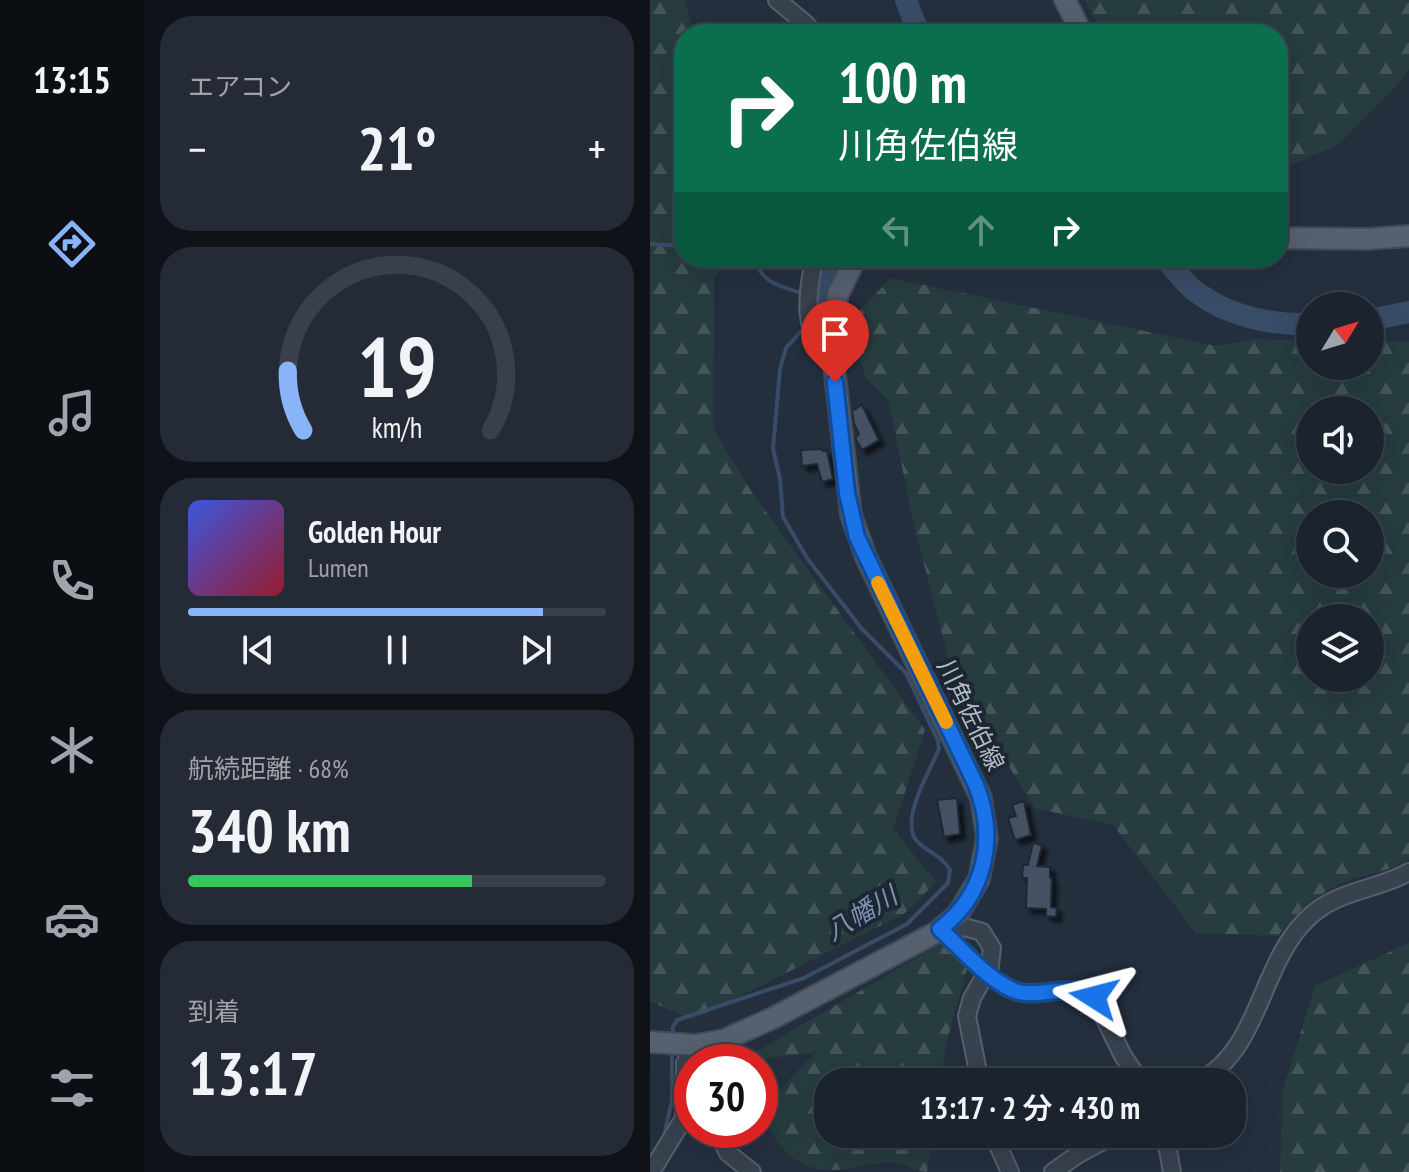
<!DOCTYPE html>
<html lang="ja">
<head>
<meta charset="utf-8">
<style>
	body { margin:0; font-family:"PT Sans Narrow","Noto Sans JP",sans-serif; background:#242b36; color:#f1f3f6; height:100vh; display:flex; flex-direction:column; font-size:30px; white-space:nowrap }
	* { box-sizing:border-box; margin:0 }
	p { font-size:26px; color:#a0a4aa }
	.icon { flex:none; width:44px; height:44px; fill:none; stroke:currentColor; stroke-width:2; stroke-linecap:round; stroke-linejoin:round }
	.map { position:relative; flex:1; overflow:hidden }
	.side { display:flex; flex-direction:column; gap:16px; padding:16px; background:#0f1319; width:506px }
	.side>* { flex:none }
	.guide { position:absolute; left:24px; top:24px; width:614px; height:244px; border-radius:32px; box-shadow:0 8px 32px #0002,0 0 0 2px #39404a; background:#0b6e4f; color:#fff; overflow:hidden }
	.needle { width:52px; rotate:52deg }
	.buttons { position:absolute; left:646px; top:292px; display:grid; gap:16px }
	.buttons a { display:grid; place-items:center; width:88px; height:88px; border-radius:50%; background:#1b232e; box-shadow:0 8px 32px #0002,0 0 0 2px #39404a; font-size:40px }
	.speed { position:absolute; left:24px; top:1044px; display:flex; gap:16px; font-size:40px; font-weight:700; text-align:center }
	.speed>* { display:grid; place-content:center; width:104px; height:104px; border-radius:50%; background:#1b232e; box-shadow:0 8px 32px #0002,0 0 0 2px #39404a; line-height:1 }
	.speed .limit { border:12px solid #d22; background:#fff; color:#111 }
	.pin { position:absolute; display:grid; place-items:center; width:68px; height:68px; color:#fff; margin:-82px -34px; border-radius:50% 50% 50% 0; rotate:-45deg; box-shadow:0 0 8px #0007 }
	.pin .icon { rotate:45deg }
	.me { position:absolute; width:88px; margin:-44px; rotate:279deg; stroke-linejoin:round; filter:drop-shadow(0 0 6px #0008) }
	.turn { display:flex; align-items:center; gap:28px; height:168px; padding:0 32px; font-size:36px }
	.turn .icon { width:104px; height:104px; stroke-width:2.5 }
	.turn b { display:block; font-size:56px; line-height:68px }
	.lanes { display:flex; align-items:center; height:76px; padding:0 32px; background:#0003; justify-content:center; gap:40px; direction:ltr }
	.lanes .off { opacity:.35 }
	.big { font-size:60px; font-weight:600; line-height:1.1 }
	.side .tile { flex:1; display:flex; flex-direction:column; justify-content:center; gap:12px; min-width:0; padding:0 28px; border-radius:32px; background:#242b36 }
	.side .dial { align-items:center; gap:0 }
	.dial svg { height:208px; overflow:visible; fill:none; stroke:#39404a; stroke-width:7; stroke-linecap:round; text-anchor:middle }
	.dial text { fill:#f1f3f6; stroke:none }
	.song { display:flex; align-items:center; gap:24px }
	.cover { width:96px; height:96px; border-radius:12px; background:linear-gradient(135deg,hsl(230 70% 55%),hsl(350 70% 35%)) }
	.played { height:8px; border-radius:4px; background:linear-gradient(90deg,#8ab4f8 85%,#39404a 85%) }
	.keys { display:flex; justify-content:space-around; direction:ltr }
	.heat { display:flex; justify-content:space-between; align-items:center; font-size:44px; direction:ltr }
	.charge { height:12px; border-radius:6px; background:linear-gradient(90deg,#34c759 68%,#39404a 0) }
	.trip { position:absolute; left:164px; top:1068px; width:432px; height:80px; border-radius:32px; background:#1b232e; box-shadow:0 8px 32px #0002,0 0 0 2px #39404a; font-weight:600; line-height:80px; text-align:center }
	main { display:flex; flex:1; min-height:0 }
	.menu { display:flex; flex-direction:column; width:144px; justify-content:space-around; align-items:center; background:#0b0e12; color:#a0a4aa }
	.menu .icon { width:56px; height:56px }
	.menu .active { color:#8ab4f8 }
	.menu b { font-size:36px; color:#f1f3f6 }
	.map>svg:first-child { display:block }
	.forest { fill:url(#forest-firs); fill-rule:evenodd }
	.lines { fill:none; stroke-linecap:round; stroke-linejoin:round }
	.stream { stroke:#394c67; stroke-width:4 }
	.river { stroke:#394c67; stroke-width:22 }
	.building { fill:#455162; stroke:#1f2835; stroke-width:2; filter:url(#shadow) }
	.minor-casing { stroke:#565f6c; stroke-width:20 }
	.major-casing { stroke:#414a57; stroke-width:24 }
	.minor { stroke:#38414e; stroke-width:16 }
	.major { stroke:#56606e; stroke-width:20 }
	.route-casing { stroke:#114b97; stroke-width:20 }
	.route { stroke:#1a73e8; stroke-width:14 }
	.slow { stroke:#f59e0b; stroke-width:14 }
	.labels { text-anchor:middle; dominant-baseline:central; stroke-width:8; stroke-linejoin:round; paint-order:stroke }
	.street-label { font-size:24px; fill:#b4bcc9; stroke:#1d2633 }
	.water-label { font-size:26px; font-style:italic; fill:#7c92b1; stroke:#1d2633 }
</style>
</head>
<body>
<main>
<nav class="menu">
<b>13:15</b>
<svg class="icon active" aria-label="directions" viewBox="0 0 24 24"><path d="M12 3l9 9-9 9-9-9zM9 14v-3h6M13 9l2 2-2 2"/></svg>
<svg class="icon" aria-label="music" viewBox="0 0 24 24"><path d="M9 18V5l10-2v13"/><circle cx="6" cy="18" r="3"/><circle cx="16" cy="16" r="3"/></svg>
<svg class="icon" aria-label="phone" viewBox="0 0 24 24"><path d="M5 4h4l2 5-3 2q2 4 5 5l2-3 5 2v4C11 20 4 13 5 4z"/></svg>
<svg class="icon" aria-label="climate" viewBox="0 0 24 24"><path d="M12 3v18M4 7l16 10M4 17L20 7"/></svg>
<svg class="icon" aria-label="car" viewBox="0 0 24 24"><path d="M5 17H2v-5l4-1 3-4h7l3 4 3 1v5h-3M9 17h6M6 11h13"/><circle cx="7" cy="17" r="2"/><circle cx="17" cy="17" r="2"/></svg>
<svg class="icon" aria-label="filters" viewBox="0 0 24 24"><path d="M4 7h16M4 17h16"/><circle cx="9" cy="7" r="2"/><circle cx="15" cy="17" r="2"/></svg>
</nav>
<section class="side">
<div class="tile"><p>エアコン</p>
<div class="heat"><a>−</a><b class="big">21°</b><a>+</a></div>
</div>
<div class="tile dial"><svg viewBox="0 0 100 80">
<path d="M14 69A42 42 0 1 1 86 69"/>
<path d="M14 69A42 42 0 0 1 8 46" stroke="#8ab4f8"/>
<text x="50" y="56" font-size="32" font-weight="700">19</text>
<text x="50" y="72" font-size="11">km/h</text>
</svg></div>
<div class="tile">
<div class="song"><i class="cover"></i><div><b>Golden Hour</b><p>Lumen</p></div></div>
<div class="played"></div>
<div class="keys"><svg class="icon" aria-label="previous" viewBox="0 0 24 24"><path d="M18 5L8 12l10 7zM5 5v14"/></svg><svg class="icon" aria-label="pause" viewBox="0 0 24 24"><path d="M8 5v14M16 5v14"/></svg><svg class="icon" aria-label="next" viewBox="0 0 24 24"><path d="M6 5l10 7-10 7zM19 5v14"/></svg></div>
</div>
<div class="tile"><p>航続距離 · 68%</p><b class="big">340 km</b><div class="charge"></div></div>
<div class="tile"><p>到着</p><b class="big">13:17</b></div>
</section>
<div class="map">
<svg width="759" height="1172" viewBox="0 0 759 1172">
	<defs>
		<pattern id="forest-firs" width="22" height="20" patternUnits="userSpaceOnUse" patternTransform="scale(2)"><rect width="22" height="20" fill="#263c3f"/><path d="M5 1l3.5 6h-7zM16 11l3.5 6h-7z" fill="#435659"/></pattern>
		<filter id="shadow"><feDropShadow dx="5" dy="5" stdDeviation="2" flood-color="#0009"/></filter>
	</defs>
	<rect width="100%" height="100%" fill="#242f3e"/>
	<g class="forest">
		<polygon points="0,0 35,0 43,34 34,34 34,140 31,147 34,147 34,258 81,258 64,277 63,428 103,494 275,730 243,829 286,882 254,914 42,1020 0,1001"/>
		<polygon points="435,0 759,0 759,69 750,82 689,144 628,171 628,34 453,34"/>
		<path d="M241 278 566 346 607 339 660 341V366H720V342L759 341V859C740 871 721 873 701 880 670 890 647 911 628 936L546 933 463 825 384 808 302 671 264 526 239 402 216 377 198 323ZM660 410H720V470H660ZM660 514H720V574H660ZM660 618H720V678H660Z"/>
		<polygon points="759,943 759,1172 630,1172 633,1090 665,986"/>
		<path d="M290 944 318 966 297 1040 290 1082H178V1134H283L277 1172C264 1172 254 1162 242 1162 221 1162 193 1172 173 1170 140 1165 118 1138 114 1106L166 1052 89 1062Z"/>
	</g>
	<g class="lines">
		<g class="stream">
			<polyline points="0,244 34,246"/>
			<path d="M105 258C111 284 131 286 154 294"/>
			<polyline points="162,296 170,299 165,316"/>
			<path d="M22 1037 23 1027 27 1020 154 978 257 924 298 883 300 870C292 855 276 852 266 840 250 820 280 770 289 749L288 741 256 673 212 629 157 558 133 517 130 479 123 448 130 369 136 348 156 326"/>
			<polyline points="14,1136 22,1100 22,1050"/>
		</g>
		<g class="river">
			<polyline points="256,0 269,34"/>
			<path d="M515 258C525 269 534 283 545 291 578 316 620 325 660 324"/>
			<polyline points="170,299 179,258"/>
			<polyline points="720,320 759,312"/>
		</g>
	</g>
	<g class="building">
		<polygon points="212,405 229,440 212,450 205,438 209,434 204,424 202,411"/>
		<polygon points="172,449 173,451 177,451 183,479 172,482 167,464 152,466 151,453 152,450"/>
		<polygon points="307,798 310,834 294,837 287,800"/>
		<polygon points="374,801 381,835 365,840 358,818 366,816 362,805"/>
		<polygon points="383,843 392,845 387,866 400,867 400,878 402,878 401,907 407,908 406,917 396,916 396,909 376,908 377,878 372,878 373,865 378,865"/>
	</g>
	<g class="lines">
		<defs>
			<g id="minor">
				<polyline points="127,0 156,24 164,34"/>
				<path d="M164 258C159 290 148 333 182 354"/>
				<path d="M290 929C311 948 342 985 369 992 395 998 420 981 444 997L473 1056 491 1082"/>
				<polyline points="290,929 314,927 332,932 342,948 339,973"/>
				<polyline points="330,1082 317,1016 322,998 337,972"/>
				<path d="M548 1082C610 1050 609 968 655 921 686 889 723 892 759 872"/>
				<polyline points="67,1130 78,1153 102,1172"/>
				<polyline points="343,1134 360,1172"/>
				<polyline points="515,1134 522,1172"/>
				<polyline points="1,1172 34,1118 35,1063 45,1045"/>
				<polyline points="403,1172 427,1155 466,1134"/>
			</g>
			<g id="major">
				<polyline points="415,0 432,34"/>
				<polyline points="628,238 717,239 759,236"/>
				<polyline points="0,1042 45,1045 74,1040 123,1018 287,932 308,914 329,879 337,838 331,798 216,557 201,515 181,339 188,294 206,258"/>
			</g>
		</defs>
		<use href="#minor" class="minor-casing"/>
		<use href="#major" class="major-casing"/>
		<use href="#minor" class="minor"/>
		<use href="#major" class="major"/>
	</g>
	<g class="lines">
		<defs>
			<path id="route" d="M185 382 197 493 207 537 326 785C347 837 336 894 290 929 311 948 342 985 369 992 395 998 420 981 444 997"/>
		</defs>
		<use href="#route" class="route-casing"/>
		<use href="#route" class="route"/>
		<polyline class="slow" points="228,583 296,722"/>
	</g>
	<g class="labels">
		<g class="street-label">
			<text transform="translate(321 715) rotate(64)">川角佐伯線</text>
		</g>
		<g class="water-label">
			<text transform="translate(211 913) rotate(-31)">八幡川</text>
		</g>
	</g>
</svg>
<div class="buttons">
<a><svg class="needle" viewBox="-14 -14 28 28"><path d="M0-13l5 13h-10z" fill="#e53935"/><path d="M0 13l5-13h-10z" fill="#a0a4aa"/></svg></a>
<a><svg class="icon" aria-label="sound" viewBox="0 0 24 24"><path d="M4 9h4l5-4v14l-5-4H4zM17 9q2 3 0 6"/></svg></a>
<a><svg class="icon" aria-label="search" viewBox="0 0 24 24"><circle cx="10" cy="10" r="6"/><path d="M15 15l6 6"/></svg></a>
<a><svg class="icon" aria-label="layers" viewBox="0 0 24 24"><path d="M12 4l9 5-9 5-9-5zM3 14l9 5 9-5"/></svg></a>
</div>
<div class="speed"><div class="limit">30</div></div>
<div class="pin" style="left:185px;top:382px;background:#d93025"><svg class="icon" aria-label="arrive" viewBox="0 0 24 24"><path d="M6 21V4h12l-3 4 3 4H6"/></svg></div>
<svg class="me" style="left:444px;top:997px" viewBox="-20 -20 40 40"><path d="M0-17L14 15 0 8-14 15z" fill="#1a73e8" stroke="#fff" stroke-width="4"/></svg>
<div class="trip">13:17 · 2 分 · 430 m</div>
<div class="guide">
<div class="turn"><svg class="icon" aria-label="right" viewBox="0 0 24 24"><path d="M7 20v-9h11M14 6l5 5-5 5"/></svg><div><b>100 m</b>川角佐伯線</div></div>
<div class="lanes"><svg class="icon off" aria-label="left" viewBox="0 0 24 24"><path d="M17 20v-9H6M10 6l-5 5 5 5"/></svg><svg class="icon off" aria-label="ahead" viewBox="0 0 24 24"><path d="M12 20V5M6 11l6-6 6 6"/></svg><svg class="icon" aria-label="right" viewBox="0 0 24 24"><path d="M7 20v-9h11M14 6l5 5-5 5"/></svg></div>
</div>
</div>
</main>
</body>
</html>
